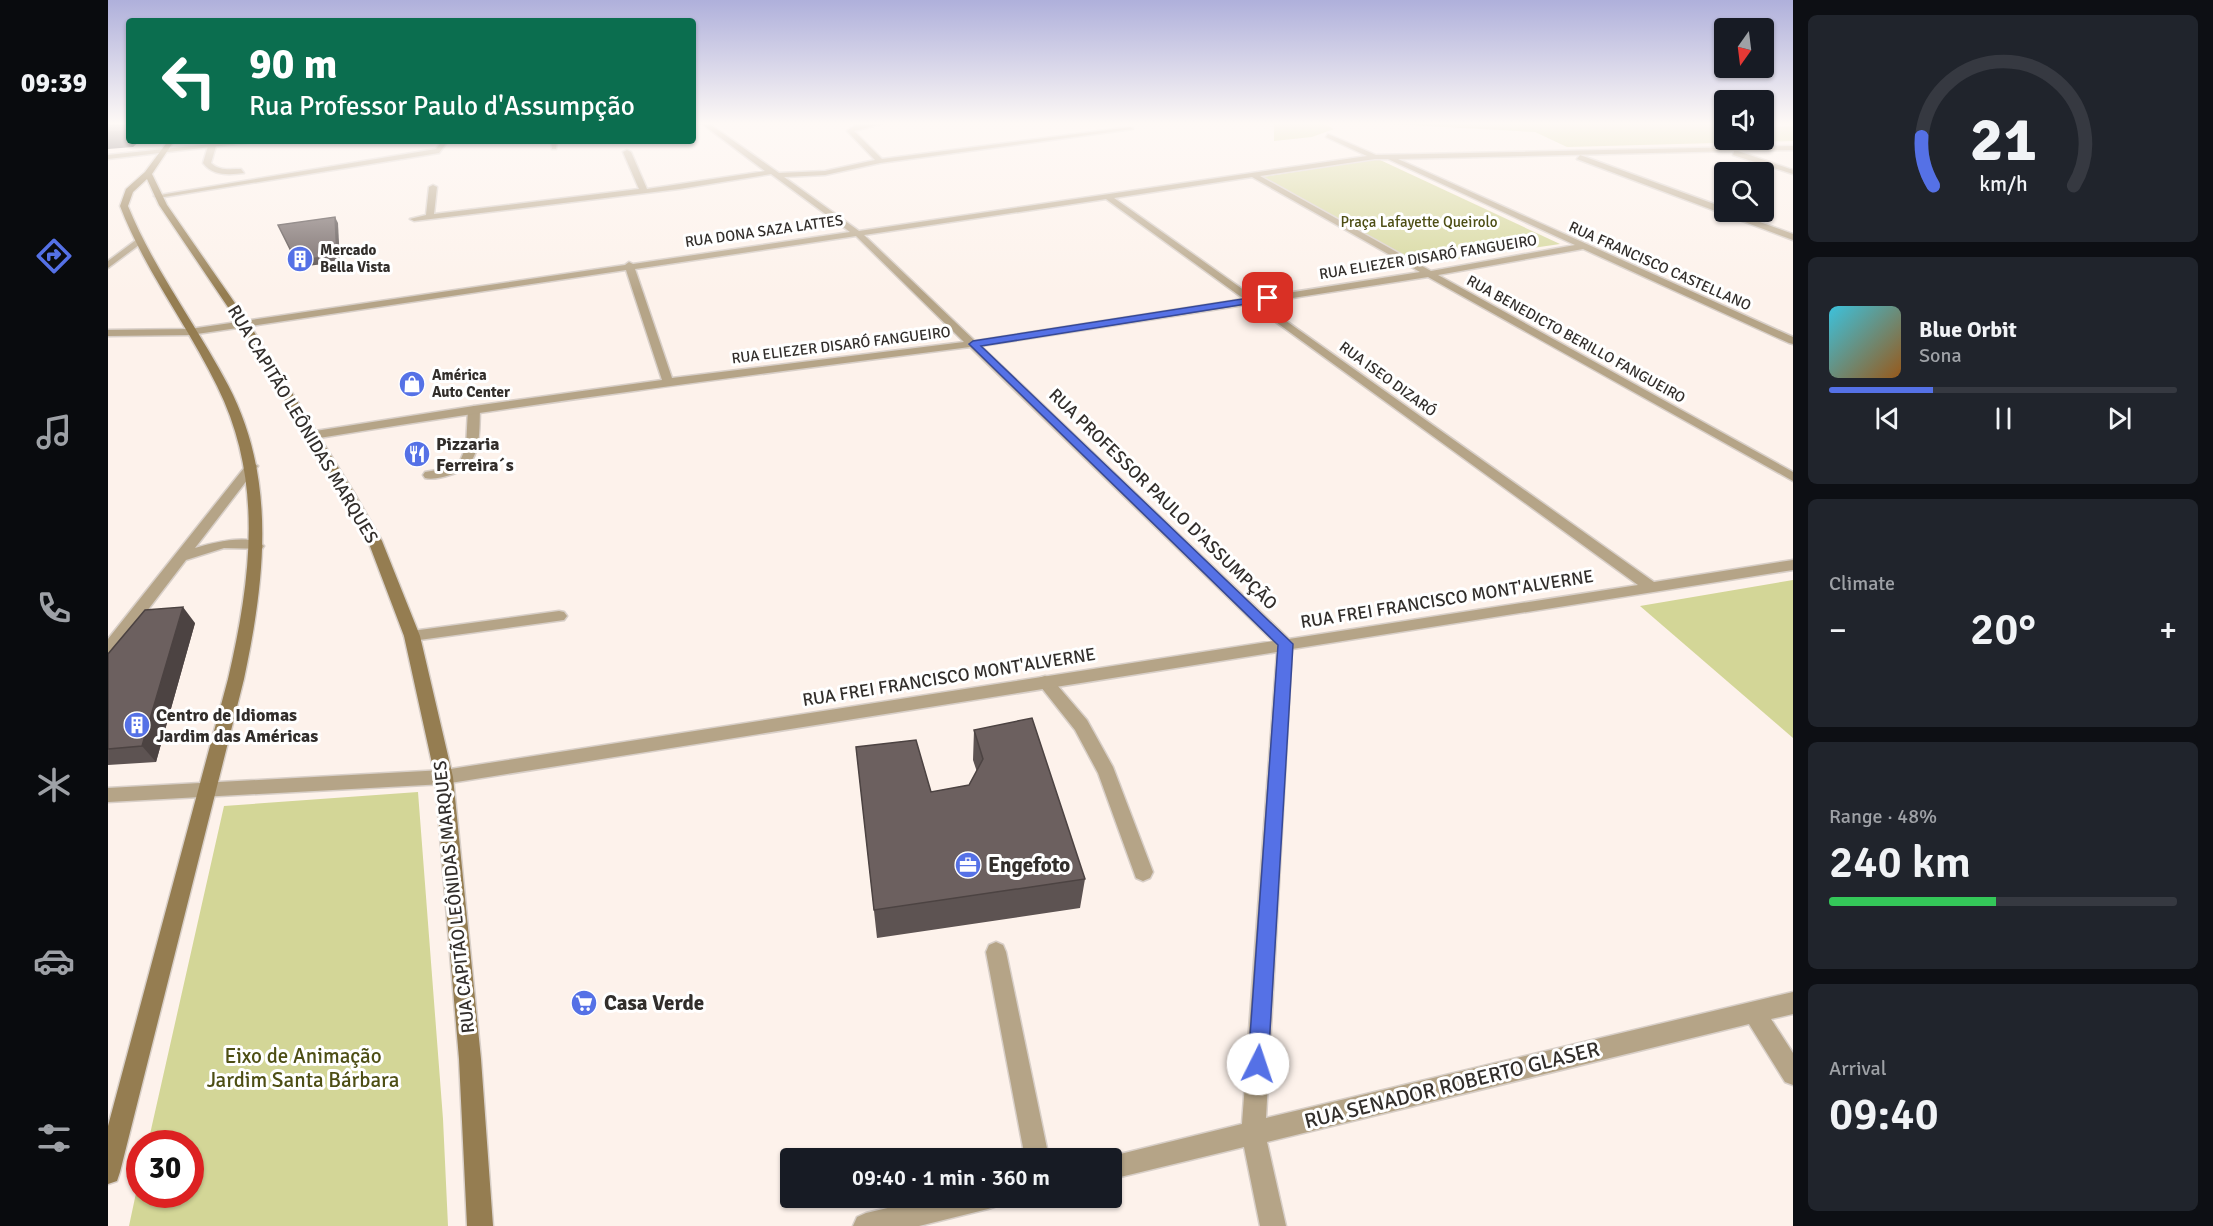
<!DOCTYPE html>
<html lang="en">
<head>
<meta charset="utf-8">
<style>
	body { margin:0; font-family:Signika,sans-serif; background:#20242c; color:#f1f3f6; height:100vh; display:flex; flex-direction:column; font-size:22px; white-space:nowrap }
	* { box-sizing:border-box; margin:0 }
	p { font-size:20px; color:#9ea1a6 }
	.icon { flex:none; width:33px; height:33px; fill:none; stroke:currentColor; stroke-width:2; stroke-linecap:round; stroke-linejoin:round }
	.map { position:relative; flex:1; overflow:hidden }
	.panel { display:flex; flex-direction:column; gap:15px; padding:15px; background:#0d0f14; width:420px }
	.panel>* { flex:none }
	.top-card { position:absolute; left:18px; top:18px; width:570px; height:126px; border-radius:6px; box-shadow:0 2px 4px #0004; background:#0b6e4f; color:#fff; overflow:hidden }
	.needle { width:39px; rotate:194deg }
	.buttons { position:absolute; left:1606px; top:18px; display:grid; gap:12px }
	.buttons a { display:grid; place-items:center; width:60px; height:60px; border-radius:6px; background:#171b24; box-shadow:0 2px 4px #0004; font-size:30px }
	.speed { position:absolute; left:18px; top:1130px; display:flex; gap:12px; font-size:30px; font-weight:700; text-align:center }
	.speed>* { display:grid; place-content:center; width:78px; height:78px; border-radius:50%; background:#171b24; box-shadow:0 2px 4px #0004; line-height:1 }
	.speed .limit { border:9px solid #d22; background:#fff; color:#111 }
	.pin { position:absolute; display:grid; place-items:center; width:51px; height:51px; color:#fff; margin:-26px; border-radius:12px; box-shadow:0 3px 9px #0006 }
	.me { position:absolute; width:66px; margin:-33px; rotate:4deg; stroke-linejoin:round; filter:drop-shadow(0 0 4px #0008) }
	.turn { display:flex; align-items:center; gap:21px; height:126px; padding:0 24px; font-size:27px }
	.turn .icon { width:78px; height:78px; stroke-width:2.5 }
	.turn b { display:block; font-size:42px; line-height:51px }
	.big { font-size:45px; font-weight:600; line-height:1.1 }
	.panel .card { flex:1; display:flex; flex-direction:column; justify-content:center; gap:9px; min-width:0; padding:0 21px; border-radius:9px; background:#20242c }
	.panel .dial { align-items:center; gap:0 }
	.dial svg { height:156px; overflow:visible; fill:none; stroke:#363941; stroke-width:7; stroke-linecap:round; text-anchor:middle }
	.dial text { fill:#f1f3f6; stroke:none }
	.song { display:flex; align-items:center; gap:18px }
	.cover { width:72px; height:72px; border-radius:9px; background:linear-gradient(135deg,hsl(190 70% 55%),hsl(30 70% 35%)) }
	.played { height:6px; border-radius:3px; background:linear-gradient(90deg,#5571e6 30%,#363941 30%) }
	.keys { display:flex; justify-content:space-around; direction:ltr }
	.heat { display:flex; justify-content:space-between; align-items:center; font-size:33px; direction:ltr }
	.charge { height:9px; border-radius:4px; background:linear-gradient(90deg,#34c759 48%,#363941 0) }
	.trip { position:absolute; left:672px; top:1148px; width:342px; height:60px; border-radius:6px; background:#171b24; box-shadow:0 2px 4px #0004; font-weight:600; line-height:60px; text-align:center }
	main { display:flex; flex:1; min-height:0 }
	.dock { display:flex; flex-direction:column; width:108px; justify-content:space-around; align-items:center; background:#090b0e; color:#9ea1a6 }
	.dock .icon { width:42px; height:42px }
	.dock .active { color:#5571e6 }
	.dock b { font-size:27px; color:#f1f3f6 }
	.map>svg:first-child { display:block }
	.green { fill:#d3d697 }
	.lines { fill:none; stroke-linecap:round; stroke-linejoin:round }
	.lane-casing { stroke:#d8cfc8; stroke-width:3 }
	.street-casing { stroke:#d8cfc8; stroke-width:3 }
	.secondary-casing { stroke:#d8cfc8; stroke-width:3 }
	.lane { fill:#b5a487; fill-rule:evenodd }
	.street { fill:#b5a487; fill-rule:evenodd }
	.secondary { fill:#957d51; fill-rule:evenodd }
	.wall { fill:#5d5352 }
	.shaded-wall { fill:#4c4342 }
	.building { fill:#6c605f; stroke:#4c4342; stroke-width:1.5 }
	.route { fill:#5571e6; stroke:#374996; stroke-width:1.5 }
	.labels { text-anchor:middle; dominant-baseline:central; stroke-width:6; stroke-linejoin:round; paint-order:stroke }
	.far-park-label { font-size:15px; fill:#4d4e14; stroke:#fff }
	.far-street-label { font-size:15px; fill:#322e2b; stroke:#fff }
	.far-poi-label { font-size:15px; font-weight:bold; fill:#322e2b; stroke:#fff; text-anchor:start }
	.street-label { font-size:18px; fill:#322e2b; stroke:#fff }
	.poi-label { font-size:18px; font-weight:bold; fill:#322e2b; stroke:#fff; text-anchor:start }
	.near-poi-label { font-size:21px; font-weight:bold; fill:#322e2b; stroke:#fff; text-anchor:start }
	.near-park-label { font-size:21px; fill:#4d4e14; stroke:#fff }
	.near-street-label { font-size:21px; fill:#322e2b; stroke:#fff }
</style>
</head>
<body>
<main>
<nav class="dock">
<b>09:39</b>
<svg class="icon active" aria-label="directions" viewBox="0 0 24 24"><path d="M12 3l9 9-9 9-9-9zM9 14v-3h6M13 9l2 2-2 2"/></svg>
<svg class="icon" aria-label="music" viewBox="0 0 24 24"><path d="M9 18V5l10-2v13"/><circle cx="6" cy="18" r="3"/><circle cx="16" cy="16" r="3"/></svg>
<svg class="icon" aria-label="phone" viewBox="0 0 24 24"><path d="M5 4h4l2 5-3 2q2 4 5 5l2-3 5 2v4C11 20 4 13 5 4z"/></svg>
<svg class="icon" aria-label="climate" viewBox="0 0 24 24"><path d="M12 3v18M4 7l16 10M4 17L20 7"/></svg>
<svg class="icon" aria-label="car" viewBox="0 0 24 24"><path d="M5 17H2v-5l4-1 3-4h7l3 4 3 1v5h-3M9 17h6M6 11h13"/><circle cx="7" cy="17" r="2"/><circle cx="17" cy="17" r="2"/></svg>
<svg class="icon" aria-label="filters" viewBox="0 0 24 24"><path d="M4 7h16M4 17h16"/><circle cx="9" cy="7" r="2"/><circle cx="15" cy="17" r="2"/></svg>
</nav>
<div class="map">
<svg width="1685" height="1226" viewBox="0 0 1685 1226">
	<rect width="100%" height="100%" fill="#fdf2eb"/>
	<g class="green">
		<polygon points="1138,123 1214,123 1226,129 1204,137 1166,141 1166,123"/>
		<polygon points="1265,123 1585,123 1617,126 1617,140 1656,140 1656,128 1685,126 1685,141 1459,147 1427,132"/>
		<polygon points="1270,159 1452,244 1306,265 1154,177"/>
		<polygon points="1685,580 1685,738 1532,606"/>
		<polygon points="310,792 335,1119 340,1226 21,1226 31,1179 32,1194 82,1194 82,1143 40,1143 116,806"/>
	</g>
	<g class="lines">
		<defs>
			<g id="lane">
				<path d="M104 144 108 146 103 163C111 171 122 169 133 169L136 173C121 175 105 176 95 163L100 146Z"/>
				<path d="M366 406 372 409C371 435 374 465 345 474 336 477 325 480 317 478L315 475 317 472 335 469 352 461 358 447 360 409Z"/>
				<polygon points="451,611 456,612 459,616 456,620 304,641 299,640 296,636 299,632 304,631"/>
				<polygon points="937,676 943,678 979,720 1005,767 1045,872 1042,878 1035,881 1028,878 990,773 967,730 929,682 931,678"/>
				<polygon points="888,942 895,945 898,952 941,1158 917,1158 878,952 881,945"/>
			</g>
			<g id="street">
				<path d="M593 123H600L671 173 717 171 767 160 739 131C748 122 765 122 777 123L746 131 774 159 1022 127 1025 129 772 163 717 175 676 177 751 231 1259 156 1218 137 1220 134 1268 155 1685 146V150L1630 151 1685 170V174L1625 155 1626 151 1290 159 1685 337V344L1681 343 1475 249 1330 275 1685 472V481L1320 277 1153 303 1546 582 1685 560V570L1184 649 1158 1118 1685 992V1014L1663 1019 1685 1053V1085L1677 1082 1641 1024 1159 1142 1178 1226H1152L1136 1147 1004 1179V1158H996L1134 1124 1169 652 336 784 0 802V788L336 770 1165 641 862 347C643 375 423 403 205 439L199 435 201 432 366 406 554 380 518 270 82 335 0 336V330L82 329 517 265 521 262 525 264 742 232 663 174 571 189 306 221 302 219 318 215 321 187 325 185 329 187 326 214 531 189 515 152 519 150 523 152 539 189 657 171ZM1267 159H1280L1467 245 1323 271 1152 176ZM1144 177 1312 272 1147 298 1006 198ZM998 199 1136 299 867 341 756 235ZM748 236 856 342 564 378 527 269ZM1143 304 1530 585 1181 639 873 346Z"/>
				<polygon points="131,141 154,141 0,159 0,155"/>
				<polygon points="334,141 340,141 331,153 50,198 46,196 328,149"/>
				<polygon points="443,141 449,141 448,149 444,149"/>
				<polygon points="1472,155 1617,208 1617,212 1624,212 1685,234 1685,240 1469,159"/>
				<polygon points="28,240 35,242 0,268 0,261"/>
				<path d="M144 462 150 466 87 548C104 543 143 533 156 546L154 549 116 548 78 560 6 654 0 656V639L140 463Z"/>
				<polygon points="827,1197 892,1197 889,1206 880,1209 811,1226 745,1226 749,1217 758,1213"/>
			</g>
			<path id="secondary" d="M60 141H66L44 174 59 205 140 322 245 491 274 541 312 636 345 777 373 1059 385 1226H359L351 1059 327 777 296 636 260 541 233 491 130 322 51 205 39 179 25 192 20 206C46 270 88 324 120 385 169 478 157 580 136 679L12 1172 9 1181 0 1184V1126L120 679C143 580 156 480 109 386 79 324 37 271 12 206L18 189 37 172Z"/>
		</defs>
		<use href="#lane" class="lane-casing"/>
		<use href="#street" class="street-casing"/>
		<use href="#secondary" class="secondary-casing"/>
		<use href="#lane" class="lane"/>
		<use href="#street" class="street"/>
		<use href="#secondary" class="secondary"/>
	</g>
	<g class="wall">
		<polygon points="87,623 48,762 0,765 0,654"/>
		<polygon points="866,730 977,879 972,908 769,938 748,747 823,792 861,785 869,772 865,760"/>
	</g>
	<g class="shaded-wall">
		<polygon points="21,128 21,141 32,141 25,147 0,149 0,132"/>
		<polygon points="227,217 230,223 232,262 191,267 188,261"/>
		<polygon points="75,607 87,623 48,762 34,746"/>
	</g>
	<g class="building">
		<polygon points="0,123 21,123 21,128 16,131 0,132"/>
		<polygon points="227,217 229,255 188,261 170,225"/>
		<polygon points="75,607 34,746 0,749 0,654 37,610"/>
		<polygon points="924,718 977,879 766,910 748,747 808,740 823,792 861,785 875,759 866,730"/>
	</g>
	<linearGradient id="sky" x2="0" y2="1"><stop stop-color="#afb0db"/><stop offset="0.42" stop-color="#fef9f6"/><stop offset="1" stop-color="#fef9f6" stop-opacity="0"/></linearGradient>
	<rect width="1685" height="294" fill="url(#sky)"/>
	<polygon class="route" points="1160,295 1164,298 1163,300 873,346 1185,644 1160,1064 1157,1071 1150,1074 1143,1071 1140,1064 1170,645 861,344 865,341"/>
	<defs>
		<symbol id="building-disc" viewBox="-11 -11 22 22"><circle r="9.5" fill="#5571e6" stroke="#fff"/><path d="M-4-6H4V6H1V3H-1V6H-4ZM-2.5-4.3h1.7v1.8h-1.7ZM.8-4.3h1.7v1.8H.8ZM-2.5-1h1.7V.8h-1.7ZM.8-1h1.7V.8H.8Z" fill="#fff"/></symbol>
		<symbol id="shop-disc" viewBox="-11 -11 22 22"><circle r="9.5" fill="#5571e6" stroke="#fff"/><path d="M-5-2.5h2.3a2.7 3.5 0 0 1 5.4 0H5L5.5 6h-11ZM-1.5-2.5h3a1.5 2.3 0 0 0-3 0Z" fill="#fff"/></symbol>
		<symbol id="restaurant-disc" viewBox="-11 -11 22 22"><circle r="9.5" fill="#5571e6" stroke="#fff"/><path d="M-5-6h1v4h1v-4h1v4h1v-4h1v5L-1.5 .5V6h-2V.5L-5-1ZM5-6V6H3V1.5H1.5Q1.5-4 5-6Z" fill="#fff"/></symbol>
		<symbol id="office-disc" viewBox="-11 -11 22 22"><circle r="9.5" fill="#5571e6" stroke="#fff"/><path d="M-6-3h4V-5.5h4V-3h4V5H-6ZM-1-4.5V-3h2v-1.5ZM-6 0V1H6V0Z" fill="#fff"/></symbol>
		<symbol id="supermarket-disc" viewBox="-11 -11 22 22"><circle r="9.5" fill="#5571e6" stroke="#fff"/><path d="M-6-5.5h2.5l.6 2H6L4.5 2H-2.5L-4.4-4H-6ZM-1.5 3.2a1.3 1.3 0 1 0 .1 0ZM3 3.2a1.3 1.3 0 1 0 .1 0Z" fill="#fff"/></symbol>
	</defs>
	<g fill-rule="evenodd">
		<use href="#building-disc" x="177" y="244" width="30" height="30"/>
		<use href="#shop-disc" x="289" y="369" width="30" height="30"/>
		<use href="#restaurant-disc" x="294" y="439" width="30" height="30"/>
		<use href="#building-disc" x="14" y="710" width="30" height="30"/>
		<use href="#office-disc" x="845" y="850" width="30" height="30"/>
		<use href="#supermarket-disc" x="461" y="988" width="30" height="30"/>
	</g>
	<g class="labels">
		<g class="far-park-label">
			<text x="1311" y="222">Praça Lafayette Queirolo</text>
		</g>
		<g class="far-street-label">
			<text transform="translate(656 231) rotate(-8)">RUA DONA SAZA LATTES</text>
			<text transform="translate(1320 257) rotate(-9)">RUA ELIEZER DISARÓ FANGUEIRO</text>
			<text transform="translate(1552 266) rotate(24)">RUA FRANCISCO CASTELLANO</text>
			<text transform="translate(1468 339) rotate(29)">RUA BENEDICTO BERILLO FANGUEIRO</text>
			<text transform="translate(733 345) rotate(-7)">RUA ELIEZER DISARÓ FANGUEIRO</text>
			<text transform="translate(1280 379) rotate(36)">RUA ISEO DIZARÓ</text>
		</g>
		<g class="far-poi-label">
			<text x="212" y="250">Mercado<tspan x="212" dy="17">Bella Vista</tspan></text>
			<text x="324" y="375">América<tspan x="324" dy="17">Auto Center</tspan></text>
		</g>
		<g class="street-label">
			<text transform="translate(195 424) rotate(59)">RUA CAPITÃO LEÔNIDAS MARQUES</text>
			<text transform="translate(1055 499) rotate(44)">RUA PROFESSOR PAULO D'ASSUMPÇÃO</text>
			<text transform="translate(1339 599) rotate(-9)">RUA FREI FRANCISCO MONT'ALVERNE</text>
			<text transform="translate(841 677) rotate(-9)">RUA FREI FRANCISCO MONT'ALVERNE</text>
			<text transform="translate(346 897) rotate(-96)">RUA CAPITÃO LEÔNIDAS MARQUES</text>
		</g>
		<g class="poi-label">
			<text x="328" y="444">Pizzaria<tspan x="328" dy="21">Ferreira´s</tspan></text>
			<text x="48" y="715">Centro de Idiomas<tspan x="48" dy="21">Jardim das Américas</tspan></text>
		</g>
		<g class="near-poi-label">
			<text x="880" y="865">Engefoto</text>
			<text x="496" y="1003">Casa Verde</text>
		</g>
		<g class="near-park-label">
			<text x="195" y="1056">Eixo de Animação<tspan x="195" dy="24">Jardim Santa Bárbara</tspan></text>
		</g>
		<g class="near-street-label">
			<text transform="translate(1344 1085) rotate(-14)">RUA SENADOR ROBERTO GLASER</text>
		</g>
	</g>
</svg>
<div class="buttons">
<a><svg class="needle" viewBox="-14 -14 28 28"><path d="M0-13l5 13h-10z" fill="#e53935"/><path d="M0 13l5-13h-10z" fill="#9ea1a6"/></svg></a>
<a><svg class="icon" aria-label="sound" viewBox="0 0 24 24"><path d="M4 9h4l5-4v14l-5-4H4zM17 9q2 3 0 6"/></svg></a>
<a><svg class="icon" aria-label="search" viewBox="0 0 24 24"><circle cx="10" cy="10" r="6"/><path d="M15 15l6 6"/></svg></a>
</div>
<div class="speed"><div class="limit">30</div></div>
<div class="pin" style="left:1160px;top:298px;background:#d93025"><svg class="icon" aria-label="arrive" viewBox="0 0 24 24"><path d="M6 21V4h12l-3 4 3 4H6"/></svg></div>
<svg class="me" style="left:1150px;top:1064px" viewBox="-20 -20 40 40"><circle r="19" fill="#fff"/><path d="M0-13L10 11 0 6-10 11z" fill="#5571e6"/></svg>
<div class="trip">09:40 · 1 min · 360 m</div>
<div class="top-card">
<div class="turn"><svg class="icon" aria-label="left" viewBox="0 0 24 24"><path d="M17 20v-9H6M10 6l-5 5 5 5"/></svg><div><b>90 m</b>Rua Professor Paulo d'Assumpção</div></div>
</div>
</div>
<section class="panel">
<div class="card dial"><svg viewBox="0 0 100 80">
<path d="M14 69A42 42 0 1 1 86 69"/>
<path d="M14 69A42 42 0 0 1 8 44" stroke="#5571e6"/>
<text x="50" y="56" font-size="32" font-weight="700">21</text>
<text x="50" y="72" font-size="11">km/h</text>
</svg></div>
<div class="card">
<div class="song"><i class="cover"></i><div><b>Blue Orbit</b><p>Sona</p></div></div>
<div class="played"></div>
<div class="keys"><svg class="icon" aria-label="previous" viewBox="0 0 24 24"><path d="M18 5L8 12l10 7zM5 5v14"/></svg><svg class="icon" aria-label="pause" viewBox="0 0 24 24"><path d="M8 5v14M16 5v14"/></svg><svg class="icon" aria-label="next" viewBox="0 0 24 24"><path d="M6 5l10 7-10 7zM19 5v14"/></svg></div>
</div>
<div class="card"><p>Climate</p>
<div class="heat"><a>−</a><b class="big">20°</b><a>+</a></div>
</div>
<div class="card"><p>Range · 48%</p><b class="big">240 km</b><div class="charge"></div></div>
<div class="card"><p>Arrival</p><b class="big">09:40</b></div>
</section>
</main>
</body>
</html>
